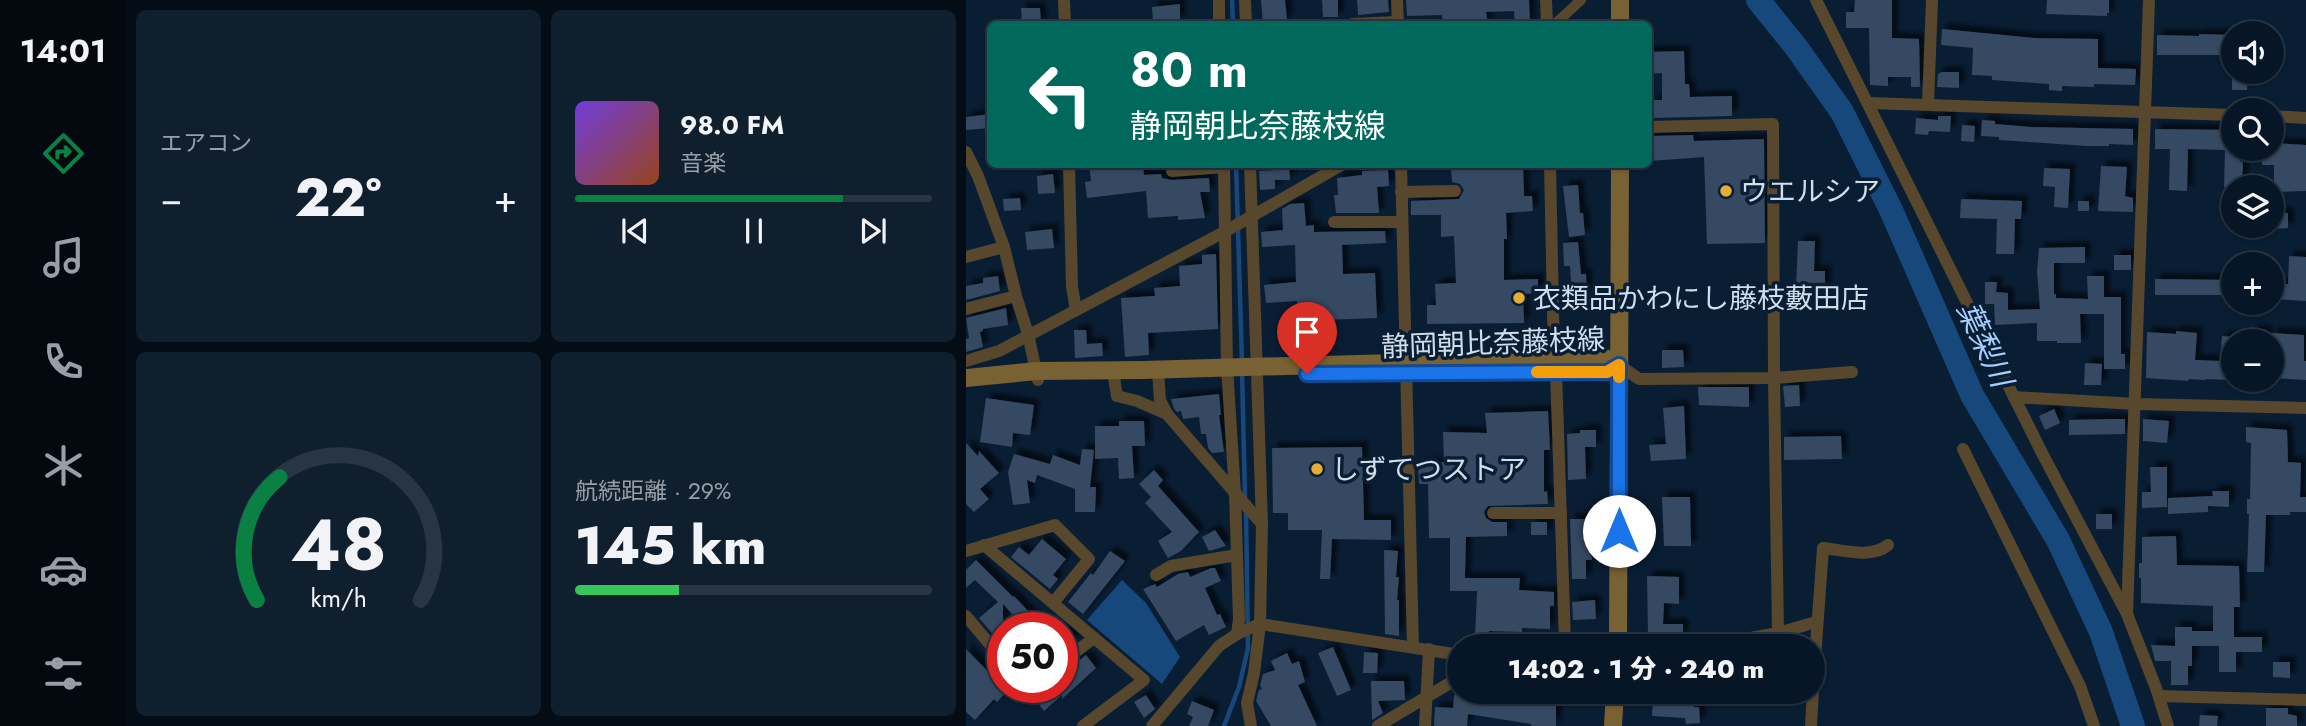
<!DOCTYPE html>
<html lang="ja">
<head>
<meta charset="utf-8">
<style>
	body { margin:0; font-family:Jost,"Noto Sans JP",sans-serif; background:#101f2e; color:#f1f3f6; height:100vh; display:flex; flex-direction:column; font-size:26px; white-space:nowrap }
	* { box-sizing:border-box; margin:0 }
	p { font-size:23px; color:#989fa7 }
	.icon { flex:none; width:38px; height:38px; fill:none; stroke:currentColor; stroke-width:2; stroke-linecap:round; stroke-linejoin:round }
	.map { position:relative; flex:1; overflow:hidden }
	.panel { display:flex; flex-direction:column; gap:10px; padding:10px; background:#040c15; width:840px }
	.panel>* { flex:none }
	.top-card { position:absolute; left:21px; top:21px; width:665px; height:147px; border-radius:10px; box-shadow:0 2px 5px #0004,0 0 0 2px #283543; background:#00695c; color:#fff; overflow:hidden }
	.tools { position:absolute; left:1255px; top:21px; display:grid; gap:14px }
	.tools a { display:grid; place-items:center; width:63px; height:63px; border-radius:50%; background:#071626; box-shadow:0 2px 5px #0004,0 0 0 2px #283543; font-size:35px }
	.speed { position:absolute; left:21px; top:612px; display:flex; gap:14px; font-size:35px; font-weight:700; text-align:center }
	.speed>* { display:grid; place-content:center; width:91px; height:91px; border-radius:50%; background:#071626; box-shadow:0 2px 5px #0004,0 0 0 2px #283543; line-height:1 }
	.speed .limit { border:10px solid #d22; background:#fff; color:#111 }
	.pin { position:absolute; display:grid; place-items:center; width:60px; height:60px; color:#fff; margin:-72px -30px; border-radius:50% 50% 50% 0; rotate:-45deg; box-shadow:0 0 7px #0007 }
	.pin .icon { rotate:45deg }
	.me { position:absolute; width:77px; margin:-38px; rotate:0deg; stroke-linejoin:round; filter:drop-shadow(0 0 5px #0008) }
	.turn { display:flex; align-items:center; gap:24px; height:147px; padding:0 28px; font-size:32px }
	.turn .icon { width:91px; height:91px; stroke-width:2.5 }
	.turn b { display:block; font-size:49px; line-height:60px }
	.big { font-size:52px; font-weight:800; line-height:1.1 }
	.panel .widget { flex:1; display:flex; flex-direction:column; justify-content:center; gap:10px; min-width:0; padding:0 24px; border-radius:10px; background:#101f2e }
	.panel .dial { align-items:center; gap:0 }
	.dial svg { height:182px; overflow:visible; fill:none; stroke:#283543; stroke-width:7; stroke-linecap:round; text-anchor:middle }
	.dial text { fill:#f1f3f6; stroke:none }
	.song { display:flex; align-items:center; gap:21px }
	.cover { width:84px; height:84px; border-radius:10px; background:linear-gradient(135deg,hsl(260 70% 55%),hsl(20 70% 35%)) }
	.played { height:7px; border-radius:4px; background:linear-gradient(90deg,#0b8043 75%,#283543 75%) }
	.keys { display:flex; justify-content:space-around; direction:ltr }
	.heat { display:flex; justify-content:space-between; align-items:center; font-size:38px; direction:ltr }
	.charge { height:10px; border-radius:5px; background:linear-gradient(90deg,#34c759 29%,#283543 0) }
	.panel .tiles { flex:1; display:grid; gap:10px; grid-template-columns:repeat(2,1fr) }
	.trip { position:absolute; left:481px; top:634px; width:378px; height:70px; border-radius:35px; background:#071626; box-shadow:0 2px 5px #0004,0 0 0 2px #283543; font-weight:800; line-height:70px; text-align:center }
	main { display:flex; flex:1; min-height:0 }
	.tabs { display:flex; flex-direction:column; width:126px; justify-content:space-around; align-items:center; background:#03090f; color:#989fa7 }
	.tabs .icon { width:49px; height:49px }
	.tabs .current { color:#0b8043 }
	.tabs b { font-size:32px; color:#f1f3f6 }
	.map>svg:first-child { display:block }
	.water { fill:#17487c }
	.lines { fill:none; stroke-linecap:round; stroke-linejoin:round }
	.stream { stroke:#17487c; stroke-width:4.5 }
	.river { stroke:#17487c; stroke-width:24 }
	.building { fill:#344962; filter:url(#shadow) }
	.pedestrian { stroke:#57482d; stroke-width:10 }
	.minor { stroke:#57482d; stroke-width:12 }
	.secondary { stroke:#786133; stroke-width:18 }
	.route-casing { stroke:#114b97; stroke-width:18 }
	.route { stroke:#1a73e8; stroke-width:12 }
	.slow { stroke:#f59e0b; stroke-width:12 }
	.poi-dot { fill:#e4ad35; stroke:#091d33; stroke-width:2.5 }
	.labels { text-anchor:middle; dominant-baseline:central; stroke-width:7; stroke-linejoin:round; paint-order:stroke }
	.poi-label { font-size:28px; fill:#d0ddec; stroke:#091d33; text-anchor:start }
	.street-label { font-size:28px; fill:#d0ddec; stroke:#091d33 }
	.water-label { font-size:30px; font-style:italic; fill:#a6cefd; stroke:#091d33 }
</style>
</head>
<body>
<main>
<nav class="tabs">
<b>14:01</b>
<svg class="icon current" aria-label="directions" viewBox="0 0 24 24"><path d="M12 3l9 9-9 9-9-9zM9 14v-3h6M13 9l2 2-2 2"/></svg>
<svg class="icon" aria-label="music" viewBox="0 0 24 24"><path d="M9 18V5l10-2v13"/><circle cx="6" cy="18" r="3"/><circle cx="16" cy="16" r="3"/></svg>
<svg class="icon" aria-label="phone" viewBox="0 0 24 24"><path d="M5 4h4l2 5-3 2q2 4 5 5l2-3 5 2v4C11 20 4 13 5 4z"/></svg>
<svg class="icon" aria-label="climate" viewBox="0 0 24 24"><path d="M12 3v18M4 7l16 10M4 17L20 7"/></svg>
<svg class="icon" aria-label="car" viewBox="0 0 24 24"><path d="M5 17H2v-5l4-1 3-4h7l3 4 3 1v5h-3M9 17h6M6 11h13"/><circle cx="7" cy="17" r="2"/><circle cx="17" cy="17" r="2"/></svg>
<svg class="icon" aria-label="filters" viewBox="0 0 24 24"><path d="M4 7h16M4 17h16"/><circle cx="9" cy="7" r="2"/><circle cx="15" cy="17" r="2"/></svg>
</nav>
<section class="panel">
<div class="tiles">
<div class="widget"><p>エアコン</p>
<div class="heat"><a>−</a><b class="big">22°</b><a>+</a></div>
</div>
<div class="widget">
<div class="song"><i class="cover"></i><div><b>98.0 FM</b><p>音楽</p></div></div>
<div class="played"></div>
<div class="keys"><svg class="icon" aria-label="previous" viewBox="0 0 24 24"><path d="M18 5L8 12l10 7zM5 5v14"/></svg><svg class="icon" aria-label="pause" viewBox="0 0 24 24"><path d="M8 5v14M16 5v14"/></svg><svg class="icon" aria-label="next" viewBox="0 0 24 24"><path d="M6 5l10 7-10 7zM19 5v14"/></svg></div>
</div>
<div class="widget dial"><svg viewBox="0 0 100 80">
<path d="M14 69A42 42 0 1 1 86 69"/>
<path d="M14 69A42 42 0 0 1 24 15" stroke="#0b8043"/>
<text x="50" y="56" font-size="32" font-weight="700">48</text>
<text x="50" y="72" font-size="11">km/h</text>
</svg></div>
<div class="widget"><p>航続距離 · 29%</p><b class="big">145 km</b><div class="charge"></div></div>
</div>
</section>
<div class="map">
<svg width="1340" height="726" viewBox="0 0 1340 726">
	<defs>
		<filter id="shadow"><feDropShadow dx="5.5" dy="-5.5" stdDeviation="2" flood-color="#0009"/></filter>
	</defs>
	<rect width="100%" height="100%" fill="#091d33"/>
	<polygon class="water" points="156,580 180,603 214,657 196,684 121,620"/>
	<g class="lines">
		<g class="stream">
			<polyline points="266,0 267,24"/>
			<polyline points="270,164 276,362"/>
			<polyline points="276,370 279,498"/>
			<polyline points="258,726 273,687 282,648 280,510"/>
		</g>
		<polyline class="river" points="792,0 830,47 876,112 925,210 1006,395 1092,540 1135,632 1167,726"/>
	</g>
	<g class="building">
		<polygon points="295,0 319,0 321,19 318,19 318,24 297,24"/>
		<polygon points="356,0 372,0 372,17 357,17"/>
		<polygon points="391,0 422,0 423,12 392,15"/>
		<polygon points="440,0 563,0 564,24 549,24 548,11 520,12 522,24 477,24 476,15 441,16"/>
		<polygon points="889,0 926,0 926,38 953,39 954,87 945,87 945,77 922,77 922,86 904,85 903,28 880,28 880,12 888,12"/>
		<polygon points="1081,0 1143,0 1143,13 1141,13 1141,16 1080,14"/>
		<polygon points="214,4 214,21 187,23 186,7"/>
		<polygon points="55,8 74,8 75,24 56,24"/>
		<polygon points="976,29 1068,38 1132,39 1132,68 1170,69 1169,85 1128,84 1128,87 1096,86 1096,91 1083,90 1083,84 1026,80 1026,76 1006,75 1007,48 975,45"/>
		<polygon points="1233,34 1267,35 1267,55 1191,55 1191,35 1233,36"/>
		<polygon points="718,51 719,84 723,84 724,97 766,96 766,116 686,118 686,100 696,100 696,73 682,74 682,52"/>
		<polygon points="976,72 993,72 993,88 971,87 972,74"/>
		<polygon points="1266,72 1282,72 1281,90 1266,90"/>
		<polygon points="24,114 24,128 0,130 0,117"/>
		<polygon points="972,116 985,116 984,132 963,131 962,135 949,134 950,118 972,120"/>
		<polygon points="1016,120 1029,121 1029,124 1066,127 1167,129 1167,145 1143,144 1143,146 1121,146 1033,140 1033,137 1015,136"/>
		<polygon points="996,125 1009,126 1008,142 995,141"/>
		<polygon points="1189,129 1267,130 1267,149 1274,149 1274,161 1277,162 1276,187 1258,187 1259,150 1222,149 1221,191 1203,190 1204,149 1189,149"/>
		<polygon points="727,135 728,141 798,139 799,243 741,244 738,157 684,161 683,139 686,139 686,136"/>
		<polygon points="1306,143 1340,145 1340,191 1308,192 1308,165 1296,165 1296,149 1306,149"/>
		<polygon points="123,164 177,164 178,175 195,174 196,178 206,180 243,178 244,192 234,192 239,218 212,220 212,216 182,218 180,191 121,198 119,182 125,181"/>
		<polygon points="517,164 557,164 558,196 566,196 567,211 540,213 541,239 538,239 538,280 572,279 572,293 557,294 558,323 461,324 461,305 470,305 469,284 490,283 488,236 475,237 475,215 445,215 445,201 493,199 498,190 494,184 486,182 485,168 517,167"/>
		<polygon points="323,165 324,180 309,180 309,189 294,190 293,171 312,170 312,166"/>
		<polygon points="1135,166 1161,167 1159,196 1167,198 1167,212 1132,211"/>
		<polygon points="1078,168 1104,169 1102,208 1088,207 1089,187 1077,186"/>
		<polygon points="422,170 423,186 411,187 413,213 370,213 368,195 372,195 371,178 396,175 396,171"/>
		<polygon points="87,174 89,193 72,194 71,176"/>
		<polygon points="612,185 614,213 617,213 619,235 603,237 597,186"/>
		<polygon points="54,198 55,210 38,211 37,199"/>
		<polygon points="995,199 1056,201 1055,219 1049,219 1048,254 1030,254 1031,219 994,218"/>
		<rect x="1112" y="201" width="11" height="10"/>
		<polygon points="338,203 340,226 348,225 348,232 419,231 420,243 376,245 377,274 409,273 411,318 331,321 331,301 300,303 298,285 330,282 329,245 296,247 295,232 317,230 316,209 324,204"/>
		<polygon points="1306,213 1322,213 1322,228 1306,229"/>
		<polygon points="86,229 88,248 61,250 59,232"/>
		<polygon points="832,241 849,241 848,271 859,271 859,288 830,287"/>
		<polygon points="612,242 615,274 620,274 621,296 606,297 604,266 598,266 597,243"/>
		<polygon points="1119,247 1119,263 1088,263 1088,294 1090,294 1090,298 1122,299 1121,276 1138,276 1138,297 1155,297 1155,354 1159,354 1159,369 1138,369 1138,314 1114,314 1115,343 1091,343 1091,341 1071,341 1071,323 1029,325 1028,304 1019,304 1019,282 1031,282 1030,292 1042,293 1042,310 1074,309 1071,271 1073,248"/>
		<polygon points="250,254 252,329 182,333 183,355 159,357 155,298 189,296 188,288 214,286 213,266 236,264 236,255"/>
		<rect x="1148" y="255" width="17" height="15"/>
		<polygon points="1323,256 1340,257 1340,301 1306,299 1306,284 1322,284"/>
		<polygon points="32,276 34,291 0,300 0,286 17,283 17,278"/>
		<polygon points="1189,279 1267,280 1267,295 1189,295"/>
		<polygon points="40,308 42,325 17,329 17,331 14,332 17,347 0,352 0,339 3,338 0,318"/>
		<polygon points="108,330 120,330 121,344 136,343 137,356 109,358"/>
		<polygon points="1287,330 1301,331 1301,341 1287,341"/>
		<polygon points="1210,331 1231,333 1229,360 1254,361 1256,336 1267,337 1266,380 1240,379 1239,380 1223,379 1222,381 1180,378 1181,332 1210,334"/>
		<polygon points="1306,333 1338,335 1338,361 1340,361 1340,380 1306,378"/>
		<polygon points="696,350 717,350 718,367 696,368"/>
		<polygon points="1119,363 1136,364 1135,385 1118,385"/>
		<polygon points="833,385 834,406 819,407 817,386"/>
		<polygon points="732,387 783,387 783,407 733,405"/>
		<polygon points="253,394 255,415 253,415 258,452 246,453 242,448 240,434 235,434 233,417 217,419 215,411 211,412 208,409 205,399"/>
		<polygon points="20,398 68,405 64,435 47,433 46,447 14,442"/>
		<polygon points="718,406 720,459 685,461 683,445 700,444 697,408"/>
		<polygon points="1088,409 1094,423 1079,430 1073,416"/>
		<polygon points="582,411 584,450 578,450 578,492 581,491 582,504 522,506 518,512 520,518 526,522 541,522 541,536 500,537 499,573 499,578 554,578 553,590 588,592 588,606 584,606 584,629 556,628 556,632 523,631 523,638 509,637 511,591 484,591 484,538 463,538 462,484 453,484 452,465 478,462 477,432 521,433 519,413"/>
		<polygon points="1143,419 1159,419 1159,434 1103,435 1103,420"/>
		<polygon points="1177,419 1203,421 1201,443 1177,441"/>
		<polygon points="153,421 178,421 179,446 166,446 168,478 153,479 152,458 129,459 129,426 153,426"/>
		<polygon points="1280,427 1321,430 1322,462 1335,463 1334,497 1340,497 1340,512 1324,512 1324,515 1300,515 1298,572 1281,572 1283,514 1281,514 1281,499 1284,499 1285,443 1280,442"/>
		<polygon points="614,430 630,430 630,447 619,447 620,479 602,480 601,434 614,433"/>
		<polygon points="875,436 876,459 818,460 818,437"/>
		<polygon points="0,443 12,456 13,451 33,473 14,489 23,499 8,512 0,504"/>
		<polygon points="396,447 398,520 425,520 425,540 366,539 364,579 354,579 356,530 322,530 322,513 307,513 306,448"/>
		<polygon points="116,449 128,450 124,487 130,487 129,512 109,512 109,489 71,475 69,483 61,480 64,503 47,505 42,472 48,454 84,464 87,455 114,465"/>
		<polygon points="1184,467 1201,467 1201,507 1176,508 1176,492 1185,492"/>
		<polygon points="188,470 197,480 192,486 233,532 215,551 202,558 192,541 206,532 179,503 185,497 173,484"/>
		<polygon points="1246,491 1263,491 1263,507 1242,506 1242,512 1202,514 1202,498 1247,496"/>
		<polygon points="696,497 724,497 725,546 698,546"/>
		<rect x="1130" y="514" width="16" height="15"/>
		<polygon points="604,519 620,519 621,546 625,546 626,560 620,560 620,579 606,579"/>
		<rect x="565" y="522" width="16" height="13"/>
		<polygon points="249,530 260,546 243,551 236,537"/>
		<polygon points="1210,536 1211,565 1273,566 1274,607 1268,607 1268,637 1296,637 1296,652 1270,652 1270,672 1253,672 1253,646 1226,646 1226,666 1222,666 1222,685 1205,685 1205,661 1189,661 1185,645 1209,646 1209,627 1226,627 1226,631 1247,631 1247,606 1175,603 1175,578 1173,578 1173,563 1176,563 1176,537"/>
		<polygon points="76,539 100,559 87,575 92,579 84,589 45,557 53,547 63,555"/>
		<polygon points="418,550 432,551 430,577 433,577 431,600 433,600 433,636 419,634"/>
		<polygon points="144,551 159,561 117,614 102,602 125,573 127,575"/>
		<polygon points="10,560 47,597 48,596 78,628 59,628 37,604 37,646 13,618 32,602 9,580 0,588 0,570"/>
		<polygon points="245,568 249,568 255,581 239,588 251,615 254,614 260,627 243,635 238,625 210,641 177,589 189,584 191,587 212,574 222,572 224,577"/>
		<polygon points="681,576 713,577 713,604 698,603 697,624 717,624 717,637 682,635"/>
		<polygon points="629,600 630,619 607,620 606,602"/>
		<polygon points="96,626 109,641 97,650 96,649"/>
		<polygon points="367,647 385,690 371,696 352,653"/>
		<polygon points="0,649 41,691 31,702 28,699 9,720 0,712"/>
		<polygon points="398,652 412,653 411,673 397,673"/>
		<polygon points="321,653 326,664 333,661 339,682 332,685 351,726 305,726 290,701 293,690 296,689 294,685 297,674 309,670 305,661"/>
		<polygon points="120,655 130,668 96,699 96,695 78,711 66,696 76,688 96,688 96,674"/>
		<polygon points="1307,662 1324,662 1324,678 1307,677"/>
		<polygon points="405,681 438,681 439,700 412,701 417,713 406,720"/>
		<polygon points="489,690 502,692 502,697 565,706 567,691 577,691 575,705 590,706 590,726 565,726 565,724 502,714 501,726 468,726 469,707 487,708"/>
		<polygon points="713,691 727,691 728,707 733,707 734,723 720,724 719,718 686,716 687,698 713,699"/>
		<polygon points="180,695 189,709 178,718 168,702"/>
		<polygon points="226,701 248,710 242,726 223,726 227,717 221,714"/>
		<polygon points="1300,708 1322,708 1322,714 1331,716 1331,726 1300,726"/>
		<polygon points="1234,715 1252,716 1251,726 1233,726"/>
	</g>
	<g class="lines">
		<polyline class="pedestrian" points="589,24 615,0"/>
		<g class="minor">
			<polyline points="98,0 99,24"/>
			<polyline points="253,0 253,24"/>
			<polyline points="279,0 280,24"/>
			<polyline points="431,0 432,24"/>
			<polyline points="580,0 581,24"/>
			<polyline points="850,0 1076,453 1161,614 1190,688 1202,726"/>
			<polyline points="387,24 431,22"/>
			<polyline points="903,103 1267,115"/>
			<polyline points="962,104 966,0"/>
			<polyline points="1306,116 1340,118"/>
			<polyline points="682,127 807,124 808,378 812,633"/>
			<polyline points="0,152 12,176 38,247 50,296 62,334 72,380"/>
			<polyline points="103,164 106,287 110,310"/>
			<polyline points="258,164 261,367 269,493 273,619 271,634"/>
			<polyline points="284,164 296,524 294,624 288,673 281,703 285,726"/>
			<polyline points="435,164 447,647"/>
			<polyline points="584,164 588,358"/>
			<polyline points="206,171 258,167"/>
			<polyline points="435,192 489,191"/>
			<polyline points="368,222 436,222"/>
			<polyline points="0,257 38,247"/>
			<polyline points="0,309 50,296"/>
			<polyline points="0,361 33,351 260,231 377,164"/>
			<polyline points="653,365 673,379 808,378 886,372"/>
			<polyline points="192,370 194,400 201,414"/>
			<polyline points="590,371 599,642"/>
			<polyline points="148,378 151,396 171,401 201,414 296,524"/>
			<polyline points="1048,397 1170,404 1340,408"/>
			<polyline points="997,449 1114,686 1128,726"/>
			<polyline points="527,513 595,513"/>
			<polyline points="18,545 178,680 117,726"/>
			<polyline points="0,551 89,525 123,559 87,603"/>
			<polyline points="190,575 205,566 271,555"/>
			<polyline points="1161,614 1183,0"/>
			<polyline points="0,616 37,660"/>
			<polyline points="549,646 563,642 652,642 725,646"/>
			<polyline points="741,646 812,633 850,622"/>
			<polyline points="96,662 128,638"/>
			<path d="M847 686 857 548C877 550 905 559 922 545"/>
			<polyline points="1193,696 1340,700"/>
			<polyline points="186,726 253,646 271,634 294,624 494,655"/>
			<polyline points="412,726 494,677"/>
			<polyline points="459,726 463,649"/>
			<polyline points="845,726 847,691"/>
		</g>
		<g class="secondary">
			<polyline points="654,24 654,0"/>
			<polyline points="511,372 641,372 653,365"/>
			<polyline points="0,378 71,371 177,370 637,357 653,365"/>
			<polyline points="652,646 654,164"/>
			<polyline points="647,726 649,691"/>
		</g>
	</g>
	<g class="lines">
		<defs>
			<polyline id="route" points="341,374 641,372 653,365 653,531"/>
		</defs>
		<use href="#route" class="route-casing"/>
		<use href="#route" class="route"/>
		<polyline class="slow" points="571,372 641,372 653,365 653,377"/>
	</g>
	<g class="poi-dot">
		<circle cx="760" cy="191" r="7"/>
		<circle cx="553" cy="298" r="7"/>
		<circle cx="351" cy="469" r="7"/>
	</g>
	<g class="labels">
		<g class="poi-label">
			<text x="774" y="191">ウエルシア</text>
			<text x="567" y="298">衣類品かわにし藤枝藪田店</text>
			<text x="365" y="469">しずてつストア</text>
		</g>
		<g class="street-label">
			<text transform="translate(527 343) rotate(-2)">静岡朝比奈藤枝線</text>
		</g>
		<g class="water-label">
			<text transform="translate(1019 344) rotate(65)">葉梨川</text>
		</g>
	</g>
</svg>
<div class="tools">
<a><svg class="icon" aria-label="sound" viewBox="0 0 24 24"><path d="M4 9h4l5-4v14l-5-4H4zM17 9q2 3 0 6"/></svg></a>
<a><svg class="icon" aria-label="search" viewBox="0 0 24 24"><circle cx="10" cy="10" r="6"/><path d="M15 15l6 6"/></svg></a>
<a><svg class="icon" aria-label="layers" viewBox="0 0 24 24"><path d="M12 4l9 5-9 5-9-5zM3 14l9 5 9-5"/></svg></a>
<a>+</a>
<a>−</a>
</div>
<div class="speed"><div class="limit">50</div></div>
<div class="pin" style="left:341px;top:374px;background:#d93025"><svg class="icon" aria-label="arrive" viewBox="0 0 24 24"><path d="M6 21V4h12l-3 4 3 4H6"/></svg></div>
<svg class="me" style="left:653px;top:531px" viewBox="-20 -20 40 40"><circle r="19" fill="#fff"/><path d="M0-13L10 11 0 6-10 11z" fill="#1a73e8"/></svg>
<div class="trip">14:02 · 1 分 · 240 m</div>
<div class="top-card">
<div class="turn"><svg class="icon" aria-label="left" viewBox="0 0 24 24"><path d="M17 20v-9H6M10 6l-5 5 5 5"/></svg><div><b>80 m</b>静岡朝比奈藤枝線</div></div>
</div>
</div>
</main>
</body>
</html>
